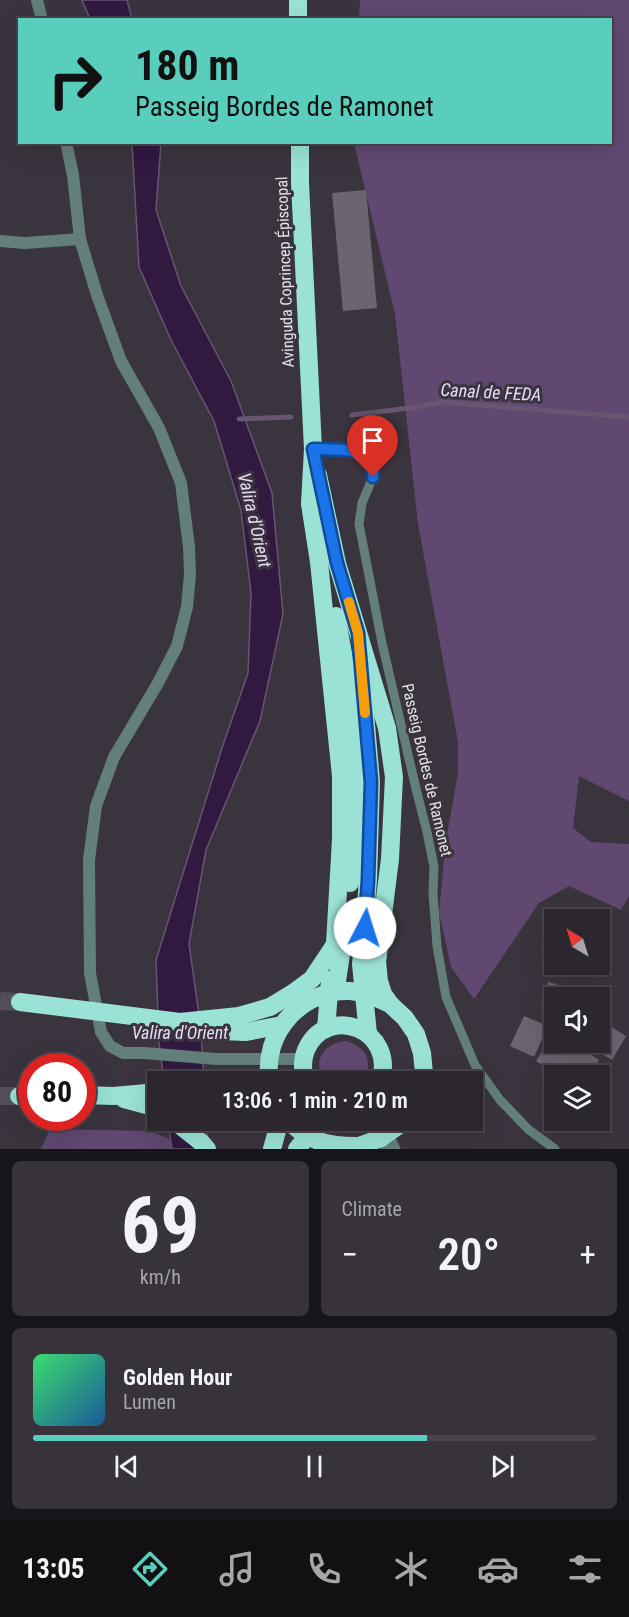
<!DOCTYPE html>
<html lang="en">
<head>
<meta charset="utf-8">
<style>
	body { margin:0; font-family:"Roboto Condensed",sans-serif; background:#38333b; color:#f1f3f6; height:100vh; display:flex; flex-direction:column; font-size:22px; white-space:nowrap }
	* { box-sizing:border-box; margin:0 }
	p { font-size:20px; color:#a6a5aa }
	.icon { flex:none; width:33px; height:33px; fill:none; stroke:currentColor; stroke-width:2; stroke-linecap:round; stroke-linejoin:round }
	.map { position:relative; height:1149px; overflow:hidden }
	.panel { display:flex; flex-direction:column; gap:12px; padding:12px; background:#18151a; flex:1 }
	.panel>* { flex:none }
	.top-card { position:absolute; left:18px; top:18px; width:594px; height:126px; border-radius:0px; box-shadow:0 6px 24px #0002,0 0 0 2px #48444b; background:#5acebd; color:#111; overflow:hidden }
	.needle { width:39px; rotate:322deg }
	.buttons { position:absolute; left:544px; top:909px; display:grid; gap:12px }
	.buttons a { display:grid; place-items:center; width:66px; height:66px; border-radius:0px; background:#2c272f; box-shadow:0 6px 24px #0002,0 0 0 2px #48444b; font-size:30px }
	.speed { position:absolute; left:18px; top:1053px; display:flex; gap:12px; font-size:30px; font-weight:700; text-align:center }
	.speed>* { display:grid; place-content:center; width:78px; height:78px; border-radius:50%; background:#2c272f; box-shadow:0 6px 24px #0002,0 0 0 2px #48444b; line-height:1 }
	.speed .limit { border:9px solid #d22; background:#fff; color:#111 }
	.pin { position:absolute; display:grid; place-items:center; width:51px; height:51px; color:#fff; margin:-62px -26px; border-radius:50% 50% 50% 0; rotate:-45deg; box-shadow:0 0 6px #0007 }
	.pin .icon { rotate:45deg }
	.me { position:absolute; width:66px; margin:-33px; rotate:5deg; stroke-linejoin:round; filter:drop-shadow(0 0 4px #0008) }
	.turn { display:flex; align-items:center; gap:21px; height:126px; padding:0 18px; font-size:27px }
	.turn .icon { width:78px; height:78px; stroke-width:2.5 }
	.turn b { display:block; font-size:42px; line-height:51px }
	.big { font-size:45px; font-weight:600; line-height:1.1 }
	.panel .widget { flex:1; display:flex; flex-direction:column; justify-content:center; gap:9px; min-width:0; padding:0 21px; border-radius:9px; background:#38333b }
	.panel .dial { align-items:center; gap:0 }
	.dial b { font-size:78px; line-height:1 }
	.song { display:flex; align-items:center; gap:18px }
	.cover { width:72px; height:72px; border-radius:9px; background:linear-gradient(135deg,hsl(140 70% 55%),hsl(210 70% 35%)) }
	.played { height:6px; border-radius:3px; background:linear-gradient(90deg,#5acebd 70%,#48444b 70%) }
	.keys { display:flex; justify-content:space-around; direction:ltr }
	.heat { display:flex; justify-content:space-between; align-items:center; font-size:33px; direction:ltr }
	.panel .tiles { flex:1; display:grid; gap:12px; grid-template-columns:1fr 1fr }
	.widget:last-child { grid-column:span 2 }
	.trip { position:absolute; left:147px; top:1071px; width:336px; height:60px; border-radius:0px; background:#2c272f; box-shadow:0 6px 24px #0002,0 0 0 2px #48444b; font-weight:600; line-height:60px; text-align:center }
	.menu { display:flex; height:96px; justify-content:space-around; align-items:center; background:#121013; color:#a6a5aa }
	.menu .icon { width:42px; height:42px }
	.menu .on { color:#5acebd }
	.menu b { font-size:27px; color:#f1f3f6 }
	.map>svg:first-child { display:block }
	.green { fill:#604871 }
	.water { fill:#311940; stroke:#675572; stroke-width:1.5 }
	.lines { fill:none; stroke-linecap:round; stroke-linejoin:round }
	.stream { stroke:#675572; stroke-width:5 }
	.building { fill:#6c6571 }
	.highway-tunnel { stroke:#544e58; stroke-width:18; stroke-dasharray:18 9; stroke-linecap:butt }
	.lane { stroke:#637f79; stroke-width:9 }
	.street { stroke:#637f79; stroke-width:12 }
	.highway { stroke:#9ae2d5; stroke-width:18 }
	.highway-bridge { stroke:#9ae2d5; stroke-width:18 }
	.route-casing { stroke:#114b97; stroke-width:15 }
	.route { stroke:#1a73e8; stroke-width:10 }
	.slow { stroke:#f59e0b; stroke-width:10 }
	.labels { text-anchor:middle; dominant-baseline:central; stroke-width:6; stroke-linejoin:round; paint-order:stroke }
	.street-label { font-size:16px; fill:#e5e2e8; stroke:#3a343f }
	.water-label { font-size:18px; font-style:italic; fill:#eadaf7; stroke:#3a343f }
</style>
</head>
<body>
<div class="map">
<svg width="629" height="1149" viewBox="0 0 629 1149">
	<rect width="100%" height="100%" fill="#3a343f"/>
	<g class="green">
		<polygon points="360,0 629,0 629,801 579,776 573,828 591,842 629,844 629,896 621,910 569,886 539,903 474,999 451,967 439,912 446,840 458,773 458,742 418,524 395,314 354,143 610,142 610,20 359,19"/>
		<path d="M346 1041C367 1048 373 1060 364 1081H325C311 1061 324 1043 346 1041Z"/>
		<polygon points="50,1129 150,1131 170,1139 172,1149 41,1149"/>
	</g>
	<g class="water">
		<polygon points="82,0 127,0 132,19 90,19"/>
		<polygon points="132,143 161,143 156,210 181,286 231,381 272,493 283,614 260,721 206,850 189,944 201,1029 204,1081 164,1081 159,1042 156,960 222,748 248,673 251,593 241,510 214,421 171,340 139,267"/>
		<polygon points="168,1121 206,1121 208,1149 172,1149"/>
	</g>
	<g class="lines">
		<g class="stream">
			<polyline points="352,415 410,408 443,402 629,417"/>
			<polyline points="239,419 291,417"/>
		</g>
	</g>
	<g class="building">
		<polygon points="366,190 377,308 343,311 332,193"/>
		<polygon points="548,982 587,993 586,998 555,998 555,1010 541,1007"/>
		<polygon points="524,1016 548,1026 534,1057 510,1046"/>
		<polygon points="600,1020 626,1036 612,1060 582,1042 600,1042"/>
		<polygon points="555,1031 555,1042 572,1042 599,1060 589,1076 559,1076 536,1061"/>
	</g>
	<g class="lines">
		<g class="highway-tunnel">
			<polyline points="0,1001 20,1002"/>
			<polyline points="0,1096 19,1096"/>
		</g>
		<g class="lane">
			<polyline points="313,449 357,452 366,457 372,467 373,477 362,503 359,524 382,643 417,793 427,832 434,867 433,894 437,946 446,997 475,1065 500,1100 529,1130 555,1149"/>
			<polyline points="382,1120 396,1149"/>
		</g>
		<g class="street">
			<polyline points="37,0 42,20"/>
			<polyline points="66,142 73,175 80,239 97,295 121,361 159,428 181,483 189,547 190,574 187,607 177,646 158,683 114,757 96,806 89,860 90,973 101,1032 110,1046 123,1053 144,1053 216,1059 303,1059"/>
			<polyline points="0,241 25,243 80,239"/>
			<polyline points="381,1138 387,1149"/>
		</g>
		<g class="highway">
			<polyline points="298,0 298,20"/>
			<polyline points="300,142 300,183 313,449 310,504 319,562 341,776 341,839 335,944"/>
			<polyline points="318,475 337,563 387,728 394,777 390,859 377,962 379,981 383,994 390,1004 405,1018 416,1034 422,1053 424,1073 422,1082"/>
			<polyline points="336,616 344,659 355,757 354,846 350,883"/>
			<polyline points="361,667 371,782 368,880 361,964 368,1034"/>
			<polyline points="186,1023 221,1031 246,1032 282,1025"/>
			<polyline points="326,1029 330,980"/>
			<path d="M306 1082C302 1071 302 1060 306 1050 327 1002 398 1030 380 1082"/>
			<polyline points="82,1095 113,1096 158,1092"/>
			<polyline points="19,1096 32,1095"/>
			<polyline points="124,1099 150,1106 158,1111"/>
			<polyline points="173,1120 201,1142 207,1149"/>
			<polyline points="272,1149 280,1120"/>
			<polyline points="297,1149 320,1120"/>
			<polyline points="351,1149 381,1138"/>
		</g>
		<g class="highway-bridge">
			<polyline points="332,992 337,981 344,935"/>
			<polyline points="20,1002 180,1022 239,1016 270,1007 293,993 312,979 334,946 347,919"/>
			<path d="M270 1082C261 1033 302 989 350 991 365 992 377 998 390 1004"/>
			<path d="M288 1120C308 1142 329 1146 356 1146"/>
			<polyline points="381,1138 398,1126 403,1120"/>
		</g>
	</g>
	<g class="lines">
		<defs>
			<path id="route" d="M365 928 368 880 371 782 358 633 337 563 313 449C331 450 366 445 372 467 373 470 373 474 373 477"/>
		</defs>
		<use href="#route" class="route-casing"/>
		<use href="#route" class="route"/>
		<polyline class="slow" points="349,602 358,633 365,713"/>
	</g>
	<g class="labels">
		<g class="street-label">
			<text transform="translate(285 272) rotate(-92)">Avinguda Coprincep Épiscopal</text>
			<text transform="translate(427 770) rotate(77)">Passeig Bordes de Ramonet</text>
		</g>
		<g class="water-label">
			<text transform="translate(491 392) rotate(3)">Canal de FEDA</text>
			<text transform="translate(255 520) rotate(77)">Valira d'Orient</text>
			<text x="180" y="1032">Valira d'Orient</text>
		</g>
	</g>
</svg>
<div class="buttons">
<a><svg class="needle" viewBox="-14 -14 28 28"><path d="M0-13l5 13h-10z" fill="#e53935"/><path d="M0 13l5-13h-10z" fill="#a6a5aa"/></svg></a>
<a><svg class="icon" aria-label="sound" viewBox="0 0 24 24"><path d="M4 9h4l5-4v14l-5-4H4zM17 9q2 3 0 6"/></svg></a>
<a><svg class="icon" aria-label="layers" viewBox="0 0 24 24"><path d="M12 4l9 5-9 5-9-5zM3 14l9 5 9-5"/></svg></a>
</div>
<div class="speed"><div class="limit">80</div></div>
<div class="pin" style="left:373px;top:477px;background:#d93025"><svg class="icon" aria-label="arrive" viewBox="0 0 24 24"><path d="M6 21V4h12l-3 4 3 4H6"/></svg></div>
<svg class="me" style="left:365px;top:928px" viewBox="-20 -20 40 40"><circle r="19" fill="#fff"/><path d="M0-13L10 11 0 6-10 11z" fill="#1a73e8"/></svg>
<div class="trip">13:06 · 1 min · 210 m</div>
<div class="top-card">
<div class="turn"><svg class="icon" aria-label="right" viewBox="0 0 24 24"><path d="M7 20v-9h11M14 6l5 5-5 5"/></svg><div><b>180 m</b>Passeig Bordes de Ramonet</div></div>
</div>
</div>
<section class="panel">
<div class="tiles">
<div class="widget dial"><b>69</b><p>km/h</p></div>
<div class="widget"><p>Climate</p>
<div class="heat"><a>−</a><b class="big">20°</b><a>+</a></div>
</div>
<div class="widget">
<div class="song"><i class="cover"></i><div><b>Golden Hour</b><p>Lumen</p></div></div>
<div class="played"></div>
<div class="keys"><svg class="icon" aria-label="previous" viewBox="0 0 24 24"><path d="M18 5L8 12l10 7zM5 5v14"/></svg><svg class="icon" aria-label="pause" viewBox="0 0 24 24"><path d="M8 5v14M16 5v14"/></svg><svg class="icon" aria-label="next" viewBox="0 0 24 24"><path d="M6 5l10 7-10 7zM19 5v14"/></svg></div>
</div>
</div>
</section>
<nav class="menu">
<b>13:05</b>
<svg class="icon on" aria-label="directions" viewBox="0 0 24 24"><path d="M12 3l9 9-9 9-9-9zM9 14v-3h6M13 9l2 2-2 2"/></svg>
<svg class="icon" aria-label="music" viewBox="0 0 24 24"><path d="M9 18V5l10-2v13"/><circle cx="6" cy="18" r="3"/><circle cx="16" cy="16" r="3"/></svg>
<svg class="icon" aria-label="phone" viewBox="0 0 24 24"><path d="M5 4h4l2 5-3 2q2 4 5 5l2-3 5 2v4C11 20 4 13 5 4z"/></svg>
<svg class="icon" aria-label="climate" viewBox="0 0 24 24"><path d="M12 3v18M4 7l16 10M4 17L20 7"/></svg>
<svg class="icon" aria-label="car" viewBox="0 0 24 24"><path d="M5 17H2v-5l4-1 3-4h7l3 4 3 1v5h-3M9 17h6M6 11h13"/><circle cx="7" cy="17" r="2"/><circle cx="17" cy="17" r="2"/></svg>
<svg class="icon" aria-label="filters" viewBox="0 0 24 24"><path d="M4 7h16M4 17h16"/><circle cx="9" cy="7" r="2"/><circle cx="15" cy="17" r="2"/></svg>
</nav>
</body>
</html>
